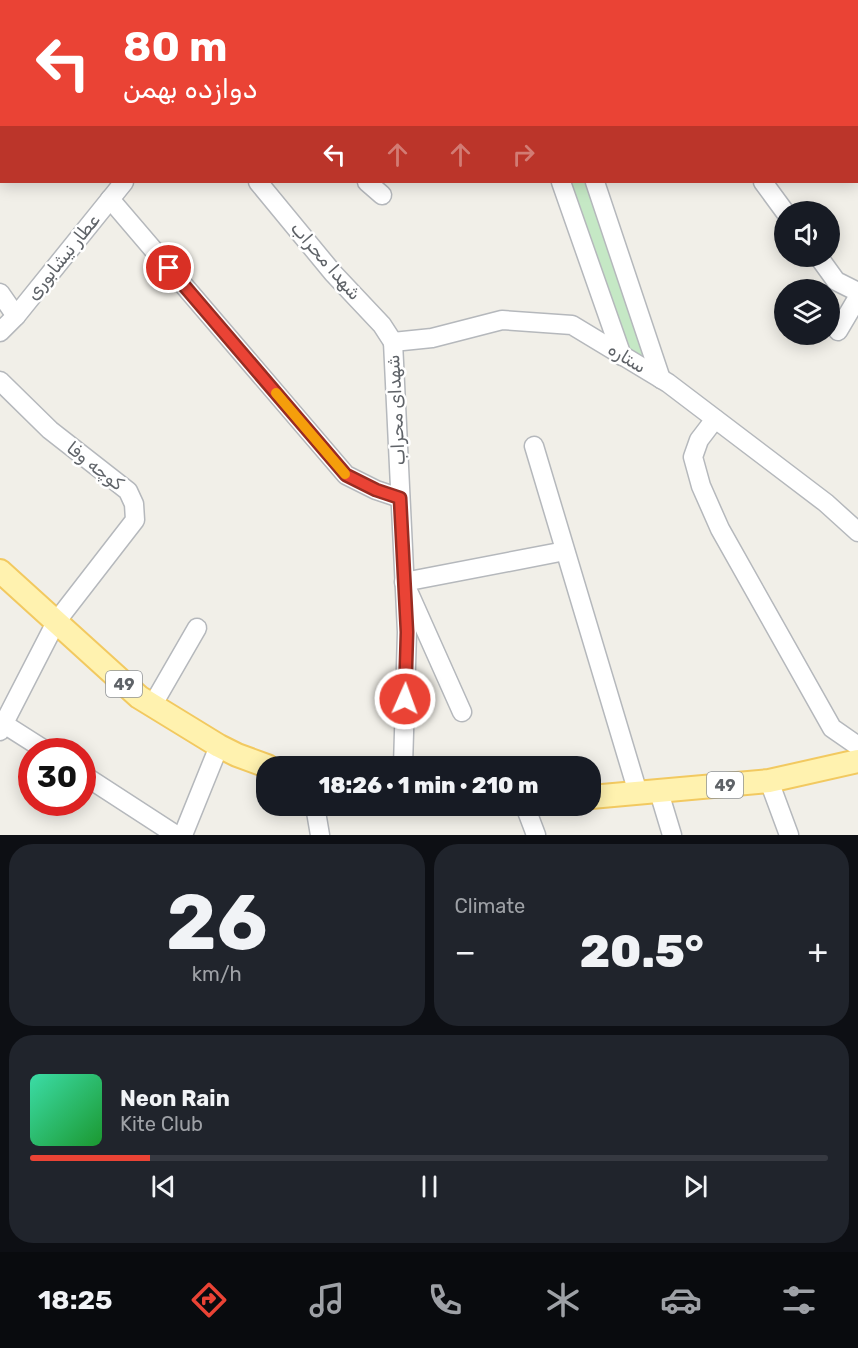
<!DOCTYPE html>
<html lang="en">
<head>
<meta charset="utf-8">
<style>
	body { margin:0; font-family:Rubik,"Noto Sans Arabic",sans-serif; background:#20242c; color:#f1f3f6; height:100vh; display:flex; flex-direction:column; font-size:22px; white-space:nowrap }
	* { box-sizing:border-box; margin:0 }
	p { font-size:20px; color:#9ea1a6 }
	.icon { flex:none; width:33px; height:33px; fill:none; stroke:currentColor; stroke-width:2; stroke-linecap:round; stroke-linejoin:round }
	.map { position:relative; height:835px; overflow:hidden }
	.drawer { display:flex; flex-direction:column; gap:9px; padding:9px; background:#0d0f14; flex:1 }
	.drawer>* { flex:none }
	.banner { position:absolute; left:0px; top:0px; width:858px; height:183px; box-shadow:0 3px 15px #0003; background:#ea4335; color:#fff; overflow:hidden }
	.tools { position:absolute; left:774px; top:201px; display:grid; gap:12px }
	.tools a { display:grid; place-items:center; width:66px; height:66px; border-radius:50%; background:#171b24; box-shadow:0 3px 15px #0003; font-size:30px }
	.speed { position:absolute; left:18px; top:738px; display:flex; gap:12px; font-size:30px; font-weight:700; text-align:center }
	.speed>* { display:grid; place-content:center; width:78px; height:78px; border-radius:50%; background:#171b24; box-shadow:0 3px 15px #0003; line-height:1 }
	.speed .limit { border:9px solid #d22; background:#fff; color:#111 }
	.pin { position:absolute; display:grid; place-items:center; width:51px; height:51px; color:#fff; margin:-26px; border:3px solid #fff; border-radius:50%; box-shadow:0 2px 6px #0007 }
	.me { position:absolute; width:66px; margin:-33px; rotate:2deg; stroke-linejoin:round; filter:drop-shadow(0 0 4px #0008) }
	.turn { display:flex; align-items:center; gap:21px; height:126px; padding:0 24px; font-size:27px }
	.turn .icon { width:78px; height:78px; stroke-width:2.5 }
	.turn b { display:block; font-size:42px; line-height:51px }
	.lanes { display:flex; align-items:center; height:57px; padding:0 24px; background:#0003; justify-content:center; gap:30px; direction:ltr }
	.lanes .off { opacity:.35 }
	.big { font-size:45px; font-weight:800; line-height:1.1 }
	.drawer .widget { flex:1; display:flex; flex-direction:column; justify-content:center; gap:9px; min-width:0; padding:0 21px; border-radius:24px; background:#20242c }
	.drawer .dial { align-items:center; gap:0 }
	.dial b { font-size:78px; line-height:1 }
	.song { display:flex; align-items:center; gap:18px }
	.cover { width:72px; height:72px; border-radius:9px; background:linear-gradient(135deg,hsl(160 70% 55%),hsl(130 70% 35%)) }
	.played { height:6px; border-radius:3px; background:linear-gradient(90deg,#ea4335 15%,#363941 15%) }
	.keys { display:flex; justify-content:space-around; direction:ltr }
	.heat { display:flex; justify-content:space-between; align-items:center; font-size:33px; direction:ltr }
	.drawer .tiles { flex:1; display:grid; gap:9px; grid-template-columns:1fr 1fr }
	.widget:last-child { grid-column:span 2 }
	.trip { position:absolute; left:256px; top:756px; width:345px; height:60px; border-radius:24px; background:#171b24; box-shadow:0 3px 15px #0003; font-weight:800; line-height:60px; text-align:center }
	.dock { display:flex; height:96px; justify-content:space-around; align-items:center; background:#090b0e; color:#9ea1a6 }
	.dock .icon { width:42px; height:42px }
	.dock .selected { color:#ea4335 }
	.dock b { font-size:27px; color:#f1f3f6 }
	.map>svg:first-child { display:block }
	.green { fill:#c5e8c5 }
	.lines { fill:none; stroke-linecap:round; stroke-linejoin:round }
	.minor-casing { stroke:#b5b8bc; stroke-width:21 }
	.major-casing { stroke:#f2c960; stroke-width:26 }
	.minor { stroke:#fff; stroke-width:18 }
	.major { stroke:#fff2af; stroke-width:22 }
	.route-casing { stroke:#982c22; stroke-width:15 }
	.route { stroke:#ea4335; stroke-width:10 }
	.slow { stroke:#f59e0b; stroke-width:10 }
	.labels { text-anchor:middle; dominant-baseline:central; stroke-width:5; stroke-linejoin:round; paint-order:stroke }
	.shield { fill:#fff; stroke:#8f9295; stroke-width:1.5 }
	.shield-label { font-size:16px; font-weight:bold; fill:#5f6368 }
	.street-label { font-size:18px; fill:#5f6368; stroke:#fff }
</style>
</head>
<body>
<div class="map">
<svg width="858" height="835" viewBox="0 0 858 835">
	<rect width="100%" height="100%" fill="#f1efe8"/>
	<g class="green">
		<polygon points="776,0 858,0 858,36 856,36 856,2 778,2"/>
		<polygon points="567,182 593,182 661,379 628,359"/>
	</g>
	<g class="lines">
		<defs>
			<g id="minor">
				<polyline points="139,0 139,2"/>
				<polyline points="373,0 374,2"/>
				<polyline points="653,0 654,2"/>
				<polyline points="775,0 777,2"/>
				<polyline points="72,2 74,0"/>
				<polyline points="856,37 858,37"/>
				<polyline points="258,182 333,273 382,325 393,342"/>
				<polyline points="367,182 382,195"/>
				<polyline points="561,182 622,356"/>
				<polyline points="595,182 661,379"/>
				<polyline points="763,182 785,212"/>
				<polyline points="110,199 346,475 376,490 400,498"/>
				<polyline points="818,256 836,281 858,292"/>
				<polyline points="0,293 16,316"/>
				<polyline points="838,331 858,297"/>
				<polyline points="0,332 16,316 124,182"/>
				<polyline points="393,342 432,338 502,320 572,325 668,383 826,503 858,532"/>
				<polyline points="393,342 407,632 403,766"/>
				<polyline points="0,381 50,430 128,491 134,504 135,520 56,622 0,731"/>
				<polyline points="715,419 699,440 693,457 701,486 720,529 832,728 858,746"/>
				<polyline points="534,446 638,793"/>
				<polyline points="152,706 197,628"/>
				<polyline points="462,712 404,582 565,551"/>
				<polyline points="4,724 48,752"/>
				<polyline points="82,774 176,835"/>
				<polyline points="769,781 789,835"/>
				<polyline points="659,792 672,835"/>
				<polyline points="315,806 320,835"/>
				<polyline points="525,806 536,835"/>
				<polyline points="183,835 219,746"/>
			</g>
			<g id="major">
				<polyline points="0,571 139,697 219,746 237,755 267,766"/>
				<polyline points="591,797 769,781 858,761"/>
			</g>
		</defs>
		<use href="#minor" class="minor-casing"/>
		<use href="#major" class="major-casing"/>
		<use href="#minor" class="minor"/>
		<use href="#major" class="major"/>
	</g>
	<g class="lines">
		<defs>
			<polyline id="route" points="169,268 346,475 376,490 400,498 407,632 405,699"/>
		</defs>
		<use href="#route" class="route-casing"/>
		<use href="#route" class="route"/>
		<polyline class="slow" points="276,393 345,474"/>
	</g>
	<g class="labels">
		<g class="shield">
			<rect x="106" y="671" width="36" height="26" rx="4.5"/>
			<rect x="707" y="772" width="36" height="26" rx="4.5"/>
		</g>
		<g class="shield-label">
			<text x="124" y="684">49</text>
			<text x="725" y="785">49</text>
		</g>
		<g class="street-label">
			<text transform="translate(63 257) rotate(-51)">عطار نیشابوری</text>
			<text transform="translate(326 261) rotate(49)">شهدا محراب</text>
			<text transform="translate(627 358) rotate(31)">ستاره</text>
			<text transform="translate(396 410) rotate(-93)">شهدای محراب</text>
			<text transform="translate(95 466) rotate(38)">کوچه وفا</text>
		</g>
	</g>
</svg>
<div class="tools">
<a><svg class="icon" aria-label="sound" viewBox="0 0 24 24"><path d="M4 9h4l5-4v14l-5-4H4zM17 9q2 3 0 6"/></svg></a>
<a><svg class="icon" aria-label="layers" viewBox="0 0 24 24"><path d="M12 4l9 5-9 5-9-5zM3 14l9 5 9-5"/></svg></a>
</div>
<div class="speed"><div class="limit">30</div></div>
<div class="pin" style="left:169px;top:268px;background:#d93025"><svg class="icon" aria-label="arrive" viewBox="0 0 24 24"><path d="M6 21V4h12l-3 4 3 4H6"/></svg></div>
<svg class="me" style="left:405px;top:699px" viewBox="-20 -20 40 40"><circle r="17" fill="#ea4335" stroke="#fff" stroke-width="3"/><path d="M0-11L8 9 0 5-8 9z" fill="#fff"/></svg>
<div class="trip">18:26 · 1 min · 210 m</div>
<div class="banner">
<div class="turn"><svg class="icon" aria-label="left" viewBox="0 0 24 24"><path d="M17 20v-9H6M10 6l-5 5 5 5"/></svg><div><b>80 m</b>دوازده بهمن</div></div>
<div class="lanes"><svg class="icon" aria-label="left" viewBox="0 0 24 24"><path d="M17 20v-9H6M10 6l-5 5 5 5"/></svg><svg class="icon off" aria-label="ahead" viewBox="0 0 24 24"><path d="M12 20V5M6 11l6-6 6 6"/></svg><svg class="icon off" aria-label="ahead" viewBox="0 0 24 24"><path d="M12 20V5M6 11l6-6 6 6"/></svg><svg class="icon off" aria-label="right" viewBox="0 0 24 24"><path d="M7 20v-9h11M14 6l5 5-5 5"/></svg></div>
</div>
</div>
<section class="drawer">
<div class="tiles">
<div class="widget dial"><b>26</b><p>km/h</p></div>
<div class="widget"><p>Climate</p>
<div class="heat"><a>−</a><b class="big">20.5°</b><a>+</a></div>
</div>
<div class="widget">
<div class="song"><i class="cover"></i><div><b>Neon Rain</b><p>Kite Club</p></div></div>
<div class="played"></div>
<div class="keys"><svg class="icon" aria-label="previous" viewBox="0 0 24 24"><path d="M18 5L8 12l10 7zM5 5v14"/></svg><svg class="icon" aria-label="pause" viewBox="0 0 24 24"><path d="M8 5v14M16 5v14"/></svg><svg class="icon" aria-label="next" viewBox="0 0 24 24"><path d="M6 5l10 7-10 7zM19 5v14"/></svg></div>
</div>
</div>
</section>
<nav class="dock">
<b>18:25</b>
<svg class="icon selected" aria-label="directions" viewBox="0 0 24 24"><path d="M12 3l9 9-9 9-9-9zM9 14v-3h6M13 9l2 2-2 2"/></svg>
<svg class="icon" aria-label="music" viewBox="0 0 24 24"><path d="M9 18V5l10-2v13"/><circle cx="6" cy="18" r="3"/><circle cx="16" cy="16" r="3"/></svg>
<svg class="icon" aria-label="phone" viewBox="0 0 24 24"><path d="M5 4h4l2 5-3 2q2 4 5 5l2-3 5 2v4C11 20 4 13 5 4z"/></svg>
<svg class="icon" aria-label="climate" viewBox="0 0 24 24"><path d="M12 3v18M4 7l16 10M4 17L20 7"/></svg>
<svg class="icon" aria-label="car" viewBox="0 0 24 24"><path d="M5 17H2v-5l4-1 3-4h7l3 4 3 1v5h-3M9 17h6M6 11h13"/><circle cx="7" cy="17" r="2"/><circle cx="17" cy="17" r="2"/></svg>
<svg class="icon" aria-label="filters" viewBox="0 0 24 24"><path d="M4 7h16M4 17h16"/><circle cx="9" cy="7" r="2"/><circle cx="15" cy="17" r="2"/></svg>
</nav>
</body>
</html>
